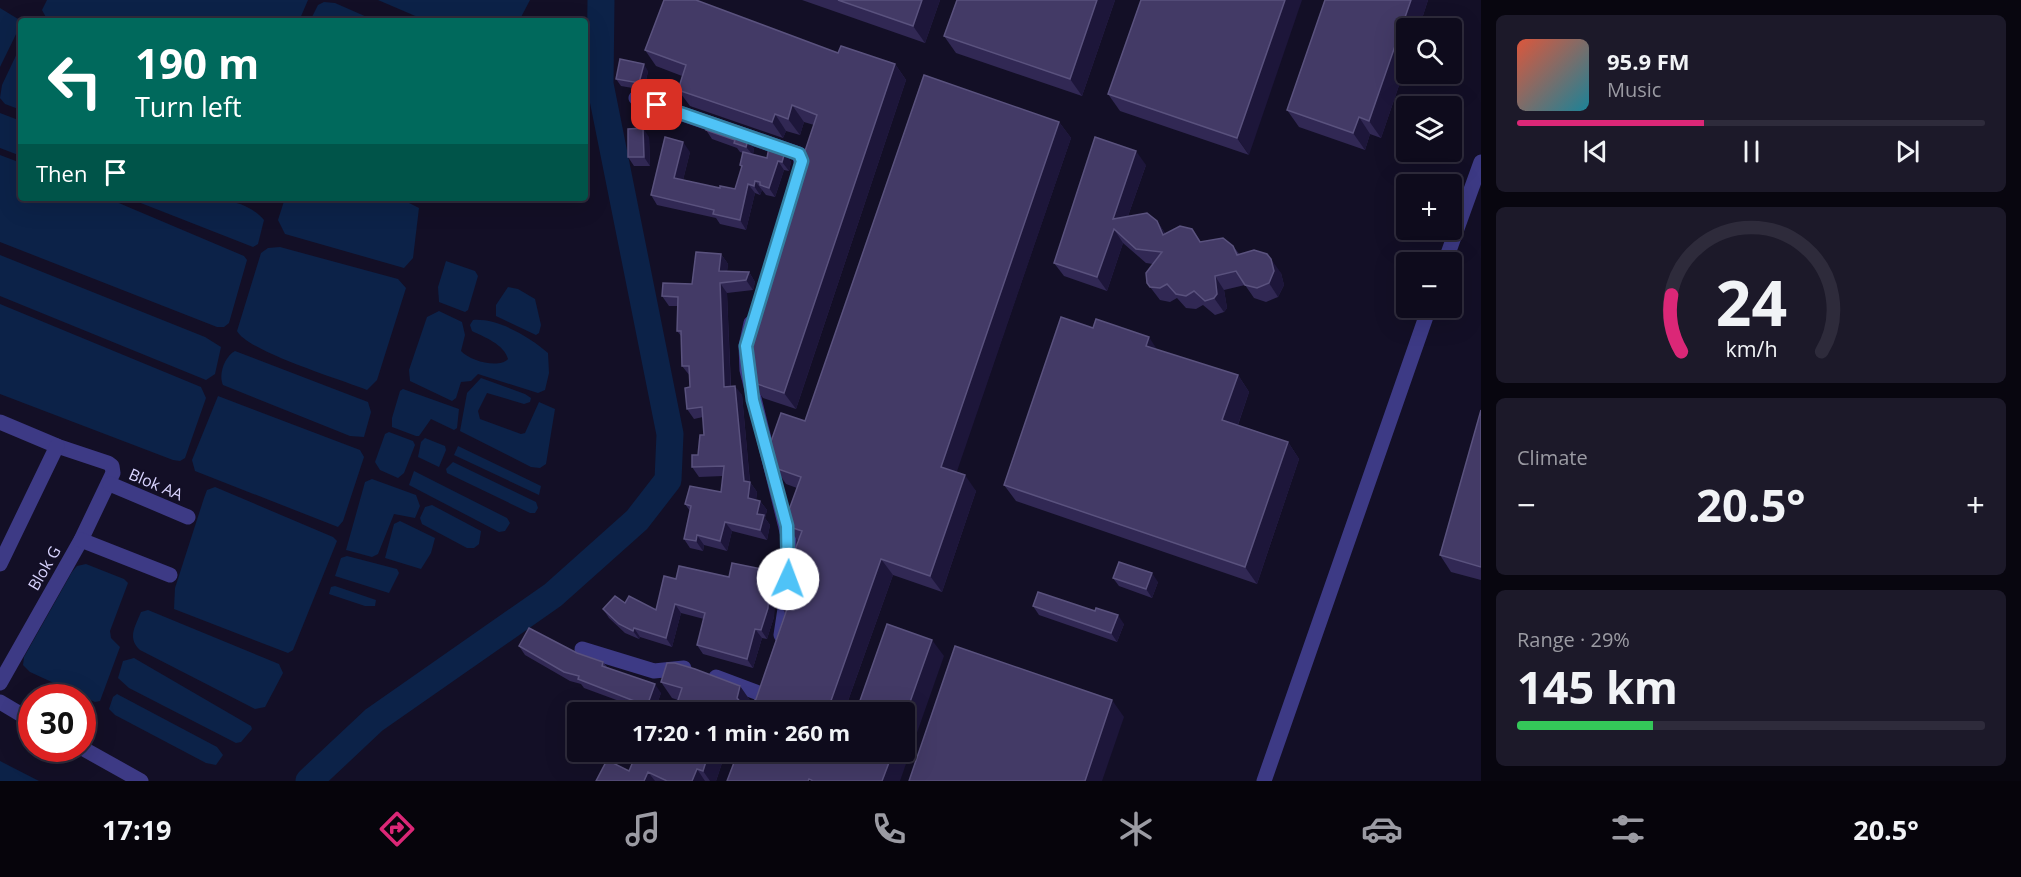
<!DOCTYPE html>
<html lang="en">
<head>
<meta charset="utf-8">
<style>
	body { margin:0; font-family:"Open Sans",sans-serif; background:#1c1929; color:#f1f3f6; height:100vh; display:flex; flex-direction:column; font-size:22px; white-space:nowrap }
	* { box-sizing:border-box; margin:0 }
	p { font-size:20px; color:#9b9ba3 }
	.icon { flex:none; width:33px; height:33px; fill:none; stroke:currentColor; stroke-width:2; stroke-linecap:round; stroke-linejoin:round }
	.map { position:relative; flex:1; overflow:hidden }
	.side { display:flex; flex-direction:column; gap:15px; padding:15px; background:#08060f; width:540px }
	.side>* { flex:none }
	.guide { position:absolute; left:18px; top:18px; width:570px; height:183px; border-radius:6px; box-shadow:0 6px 24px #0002,0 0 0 2px #2e2b3b; background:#00695c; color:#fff; overflow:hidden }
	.fabs { position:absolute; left:1396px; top:18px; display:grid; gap:12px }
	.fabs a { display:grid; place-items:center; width:66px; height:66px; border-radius:6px; background:#0e0b1c; box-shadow:0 6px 24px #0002,0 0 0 2px #2e2b3b; font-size:30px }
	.speed { position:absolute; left:18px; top:684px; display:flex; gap:12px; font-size:30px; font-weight:700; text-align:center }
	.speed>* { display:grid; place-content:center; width:78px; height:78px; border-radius:50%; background:#0e0b1c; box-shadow:0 6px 24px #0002,0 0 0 2px #2e2b3b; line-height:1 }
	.speed .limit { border:9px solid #d22; background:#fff; color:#111 }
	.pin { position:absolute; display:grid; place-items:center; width:51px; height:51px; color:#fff; margin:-26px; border-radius:12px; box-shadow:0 3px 9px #0006 }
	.me { position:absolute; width:66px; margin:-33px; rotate:2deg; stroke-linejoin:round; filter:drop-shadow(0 0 4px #0008) }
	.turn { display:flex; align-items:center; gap:21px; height:126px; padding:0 18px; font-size:27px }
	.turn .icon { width:78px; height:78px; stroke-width:2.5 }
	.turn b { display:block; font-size:42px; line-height:51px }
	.then { display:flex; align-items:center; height:57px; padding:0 18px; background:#0003; gap:12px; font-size:22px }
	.big { font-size:45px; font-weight:700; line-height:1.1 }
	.side .tile { flex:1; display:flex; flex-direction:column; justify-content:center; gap:9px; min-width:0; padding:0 21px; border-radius:9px; background:#1c1929 }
	.side .dial { align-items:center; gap:0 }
	.dial svg { height:156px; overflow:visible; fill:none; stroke:#2e2b3b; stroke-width:7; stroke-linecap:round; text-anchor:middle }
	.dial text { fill:#f1f3f6; stroke:none }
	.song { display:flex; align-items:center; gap:18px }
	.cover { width:72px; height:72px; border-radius:9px; background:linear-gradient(135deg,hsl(10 70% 55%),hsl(190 70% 35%)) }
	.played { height:6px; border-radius:3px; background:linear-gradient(90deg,#db2777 40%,#2e2b3b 40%) }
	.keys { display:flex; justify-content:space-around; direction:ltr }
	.heat { display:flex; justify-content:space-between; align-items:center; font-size:33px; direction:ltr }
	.charge { height:9px; border-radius:4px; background:linear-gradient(90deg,#34c759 29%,#2e2b3b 0) }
	.trip { position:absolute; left:567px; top:702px; width:348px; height:60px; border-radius:6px; background:#0e0b1c; box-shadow:0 6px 24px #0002,0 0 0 2px #2e2b3b; font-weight:700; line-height:60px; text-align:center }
	.menu { display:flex; height:96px; justify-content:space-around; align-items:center; background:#06040b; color:#9b9ba3 }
	.menu .icon { width:42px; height:42px }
	.menu .selected { color:#db2777 }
	.menu b { font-size:27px; color:#f1f3f6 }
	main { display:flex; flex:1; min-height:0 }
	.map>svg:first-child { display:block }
	.water { fill:#0c2248 }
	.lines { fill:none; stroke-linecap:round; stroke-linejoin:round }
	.river { stroke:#0c2248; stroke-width:27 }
	.street { stroke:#3d3a85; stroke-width:15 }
	.wall { fill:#312854 }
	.shaded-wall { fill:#1d163a }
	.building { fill:#433a66; stroke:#5a527e; stroke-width:1.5 }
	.route-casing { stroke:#337fa1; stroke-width:15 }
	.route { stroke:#4fc3f7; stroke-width:10 }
	.labels { text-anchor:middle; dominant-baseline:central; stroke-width:4.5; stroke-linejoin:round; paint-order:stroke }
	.street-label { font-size:16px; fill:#d9d4ff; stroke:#130f26 }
</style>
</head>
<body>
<main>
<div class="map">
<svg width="1481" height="781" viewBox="0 0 1481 781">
	<rect width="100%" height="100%" fill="#130f26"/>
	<g class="water">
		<polygon points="47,0 308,0 299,21 48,21 42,10"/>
		<polygon points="378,0 530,0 519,21 427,21"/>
		<polygon points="324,2 335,3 376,21 310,21 318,5"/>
		<polygon points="0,8 18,19 21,24 0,67"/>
		<polygon points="21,45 21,110 5,104 0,98 2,85"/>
		<polygon points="0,113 21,121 21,156 0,148"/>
		<polygon points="0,155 21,163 21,198 107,198 244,256 247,260 229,323 224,327 217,327 0,242"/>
		<path d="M128 198C166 198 238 188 264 220L258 244 253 247Z"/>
		<polygon points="285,198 399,198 419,208 413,258 404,268 285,234 278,220"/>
		<path d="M280 247 398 279 406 288 377 380 367 390C342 380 247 351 237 331L261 253 268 248Z"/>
		<polygon points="0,255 205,337 221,347 215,374 206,380 0,296"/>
		<polygon points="446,261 475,271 478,276 468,310 465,312 439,302 438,287"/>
		<polygon points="508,287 518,289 535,299 541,325 539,333 536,335 496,316 496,305"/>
		<polygon points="0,304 201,387 206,398 185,458 180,461 173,460 0,394"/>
		<path d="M439 311 462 322 465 335 461 351C470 361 499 369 508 359 504 344 484 337 472 331L470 325 473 320C498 318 530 337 548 353L549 373 545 390 538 393 478 374 471 381 461 382 456 398 452 401 410 381 409 370 427 317Z"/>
		<path d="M235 351 368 402 371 412 364 437 350 436 223 385C218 374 225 356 235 351Z"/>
		<polygon points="481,378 525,394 531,398 530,402 524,404 487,393 478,411 480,419 521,434 525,433 539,402 555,409 546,464 540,468 531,467 460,431 467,393"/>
		<polygon points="403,389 459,409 457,428 454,430 431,419 419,436 416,436 392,427 392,418 400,391"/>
		<polygon points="218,396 360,450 364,457 343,521 338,527 195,471 192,460"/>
		<polygon points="389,432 413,441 415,445 404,473 398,478 380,470 375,462 385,434"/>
		<polygon points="425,438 445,446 446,450 439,467 418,457 421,442"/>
		<polygon points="458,446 541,486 539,495 454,455"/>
		<polygon points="453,462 536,502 538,508 535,513 530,513 447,473 446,469"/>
		<polygon points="414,471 507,518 510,523 505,531 499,532 409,485"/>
		<polygon points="372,479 416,495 420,506 415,518 394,514 378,554 372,557 346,550 365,482"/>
		<polygon points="215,487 333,537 337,541 293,650 288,653 174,609 175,588 204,498 207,490"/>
		<polygon points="432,505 481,531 479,544 474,548 467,548 422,524 420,518 425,507"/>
		<polygon points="400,521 435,538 431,553 421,569 385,558 394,524"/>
		<polygon points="347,556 397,569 399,573 389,593 335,576 341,558"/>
		<polygon points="86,564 124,579 128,583 110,631 111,638 120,647 100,701 95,702 30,672 23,665 24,657 72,572 77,566"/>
		<polygon points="335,586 376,600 375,606 365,606 329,594 331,587"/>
		<path d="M148 610 279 664 283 673 265 707 255 709 140 650C127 638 135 627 141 612Z"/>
		<polygon points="134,658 251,726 252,729 241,742 236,743 129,688 118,678 123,661"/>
		<polygon points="117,694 217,747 223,755 216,765 206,763 115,715 109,709 113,697"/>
		<polygon points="0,761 39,781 0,781"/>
	</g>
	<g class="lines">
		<polyline class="river" points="309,781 374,720 553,595 637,520 668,480 670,434 600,84 601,0"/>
		<g class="street">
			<polyline points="636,98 799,154 802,164 799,178"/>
			<polyline points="1445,262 1481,162"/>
			<polyline points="751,323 746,346 747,370 789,540 787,596 781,635"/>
			<polyline points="0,422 57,446 108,463 112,466 113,473 81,540 0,683"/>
			<polyline points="110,484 188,517"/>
			<polyline points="81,540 170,575"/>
			<polyline points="0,564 57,446"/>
			<polyline points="582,649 654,671 684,668"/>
			<polyline points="716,677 764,695"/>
			<polyline points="0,702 32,721"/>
			<polyline points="82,748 141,781"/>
			<polyline points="730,752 739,755"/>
			<polyline points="1264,781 1429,308"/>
		</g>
	</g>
	<g class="wall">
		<polygon points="802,0 940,0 925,43"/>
		<polygon points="957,0 1115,0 1082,96 956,53 944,36"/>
		<polygon points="1141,0 1249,155 1120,111 1108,94"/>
		<polygon points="1325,0 1428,0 1419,28 1407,28 1407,62 1381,138 1370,134 1365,150 1299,127 1287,110"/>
		<polygon points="645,50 838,53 895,64 906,80 796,409 763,398 751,382 814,125 804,122 800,135 786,131 783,138 690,106 678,90 682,76 656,66"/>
		<polygon points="648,71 644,90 621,86 616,79"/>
		<polygon points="1059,122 1071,138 956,472 976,491 942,592 893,575 844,712 674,712 678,700 672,698 661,682 740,686 751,702 751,704 756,699 785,613 782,607 798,541 787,526 797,488 786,484 775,468 805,421"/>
		<polygon points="706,130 748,140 754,149 753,154 767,158 785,152 791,162 789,171 784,170 775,197 766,195 762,190 760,195 755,193 746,230 720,224 716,218 657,205 651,195 690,152 683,180 720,188 735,189 742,168 740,165 743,153 740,152 737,148 712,139"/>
		<polygon points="649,137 650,166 634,166 628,157"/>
		<polygon points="1146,165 1128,216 1157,221 1165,233 1192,229 1201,242 1233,246 1240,255 1281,273 1284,285 1278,297 1266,302 1254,298 1245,285 1224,290 1227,308 1224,312 1215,315 1203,305 1196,309 1186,308 1177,298 1170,302 1160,300 1147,283 1153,264 1146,263 1123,243 1107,291 1064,276 1054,263"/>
		<polygon points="721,254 728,264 727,271 749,272 755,282 753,290 727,293 731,386 742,395 750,482 757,492 756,500 760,501 767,510 765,518 770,525 767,540 732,531 727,551 704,545 703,551 690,548 684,539 690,511 685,504 721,492 723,476 699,477 692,467 698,455 704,435 703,417 694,419 687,409 690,387 690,376 682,366 682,337 677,331 678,306 669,306 662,296 692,284"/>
		<polygon points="1158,350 1238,375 1249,392 1238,425 1288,442 1299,459 1257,584 1016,501 1004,485"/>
		<polygon points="1481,410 1481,580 1451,572 1440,555"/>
		<polygon points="767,570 773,579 771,590 775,596 774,617 767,639 762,638 753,668 703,654 697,645 704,619 681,613 672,647 640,637 639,639 625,633 609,618 603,609 625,603 656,610 676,579 729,577"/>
		<polygon points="1113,578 1158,582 1152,598 1119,586"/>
		<polygon points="1033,606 1124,624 1117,642 1039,615"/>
		<polygon points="519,646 577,653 603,662 607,667 661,693 654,712 649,712 584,688 581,684 570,681 525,655"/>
		<polygon points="723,760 716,781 596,781 629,771"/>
	</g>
	<g class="shaded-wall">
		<polygon points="922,0 940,0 925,43 913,26"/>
		<polygon points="1097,0 1115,0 1082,96 1070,79"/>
		<polygon points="1285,0 1302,0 1249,155 1237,138"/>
		<polygon points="1411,0 1428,0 1419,28 1407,28 1407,62 1381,138 1369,121"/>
		<polygon points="644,64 648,71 644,90 639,83"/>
		<polygon points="895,64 906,80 796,409 784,393"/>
		<polygon points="792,105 804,122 800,135 788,119"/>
		<polygon points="775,114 786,131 783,138 772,122"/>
		<polygon points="1359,117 1370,134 1365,150 1353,133"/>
		<polygon points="1059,122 1071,138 953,483 941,467"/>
		<polygon points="643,128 649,137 650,166 644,157"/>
		<polygon points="748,140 754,149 753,155 746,147"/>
		<polygon points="683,142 690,152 681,188 674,178"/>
		<polygon points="1136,151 1146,165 1122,233 1113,219"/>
		<polygon points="785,152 791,162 789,171 782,162"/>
		<polygon points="778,161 784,170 775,197 769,188"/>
		<polygon points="755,181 762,190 760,195 754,186"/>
		<polygon points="748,184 755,193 746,230 740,220"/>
		<polygon points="1157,221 1166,235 1163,235"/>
		<polygon points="1114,229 1123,243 1107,291 1097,277"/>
		<polygon points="721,254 728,264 726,281 719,271"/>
		<polygon points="1271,259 1281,273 1284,285 1278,297 1269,283"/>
		<polygon points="749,272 755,282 753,290 746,280"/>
		<polygon points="1215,276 1224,290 1227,308 1224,312 1214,298"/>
		<polygon points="720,283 727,293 731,397 724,387"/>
		<polygon points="1149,337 1160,354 1146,346"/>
		<polygon points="1238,375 1249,392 1234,436 1222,420"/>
		<polygon points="735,386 742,395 750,484 750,482 757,492 755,508 748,498 744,481"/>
		<polygon points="1288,442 1299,459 1257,584 1245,567"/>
		<polygon points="965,475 976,491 942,592 930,576"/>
		<polygon points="760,501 767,510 765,518 770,525 767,540 760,530 757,514"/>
		<polygon points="725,522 732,531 727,551 720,541"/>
		<polygon points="697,535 704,545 703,551 696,541"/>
		<polygon points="881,559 893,575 844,712 827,712"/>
		<polygon points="767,570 773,579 771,590 775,596 774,617 767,639 761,630 763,586"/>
		<polygon points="1152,573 1158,582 1152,598 1146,589"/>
		<polygon points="675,604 681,613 672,647 666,638"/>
		<polygon points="1118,615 1124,624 1117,642 1111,633"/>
		<polygon points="634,628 640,637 639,639 633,631"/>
		<polygon points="755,629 762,638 753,668 747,659"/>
		<polygon points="932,640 944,656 900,781 882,781 893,752 904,752 904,719"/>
		<polygon points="655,684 661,693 654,712 652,712 647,706"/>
		<polygon points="740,686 751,702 749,712 737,698"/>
		<polygon points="1112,700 1124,717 1102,781 1085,781"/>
		<polygon points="709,752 717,752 723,760 716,781 710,781 703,771"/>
		<polygon points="815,752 830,752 825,765"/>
		<polygon points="697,769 705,781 692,781"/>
		<polygon points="648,772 655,781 644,781"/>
	</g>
	<g class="building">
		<polygon points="664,0 696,0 838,53 841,46 895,64 784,393 751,382 745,331 817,115 792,105 788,119 775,114 772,122 678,90 686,65 645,50"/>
		<polygon points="838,0 922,0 913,26"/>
		<polygon points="957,0 1097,0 1070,79 944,36"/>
		<polygon points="1141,0 1285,0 1237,138 1108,94"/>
		<polygon points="1325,0 1411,0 1369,121 1359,117 1353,133 1287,110"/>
		<polygon points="620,59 644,64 639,83 616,79"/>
		<polygon points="924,75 1059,122 941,467 965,475 930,576 881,559 827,712 739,712 728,708 726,712 674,712 682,688 661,682 667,663 675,663 695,669 740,686 737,698 743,705 749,705 756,699 787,609 782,607 783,582 802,531 787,526 786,518 801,477 775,468 769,447 781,413 805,421"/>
		<polygon points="707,126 748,140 746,147 734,143 735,140 706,130"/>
		<polygon points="643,128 644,157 628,157 628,129"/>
		<polygon points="665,137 683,142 674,178 720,188 720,186 735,189 742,166 740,165 743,152 767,158 769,147 785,152 782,162 778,161 769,188 760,185 760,182 755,181 754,186 748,184 740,220 713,214 714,210 651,195"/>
		<polygon points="1095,137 1136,151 1113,219 1147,213 1157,221 1163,235 1180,226 1192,229 1200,242 1223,238 1233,246 1237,255 1254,250 1267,254 1271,259 1274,271 1269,283 1257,288 1245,285 1236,271 1215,276 1217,294 1214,298 1205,301 1194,291 1186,296 1176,294 1167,284 1160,288 1150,287 1147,283 1146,273 1162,252 1136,249 1114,229 1097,277 1054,263"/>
		<polygon points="696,252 721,254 719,271 749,272 746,280 720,283 724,387 735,386 744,481 750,482 748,498 760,501 757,514 764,515 760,530 725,522 720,541 697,535 696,541 684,539 691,506 685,504 690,486 721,492 724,466 692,467 692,455 698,455 700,435 704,435 702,407 687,409 685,388 690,387 689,366 682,366 681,331 677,331 678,297 662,296 663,283 692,284"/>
		<polygon points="1061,317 1093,328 1096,319 1149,337 1146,346 1238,375 1222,420 1288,442 1245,567 1004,485"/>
		<polygon points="1481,410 1481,567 1440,555"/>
		<polygon points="1119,562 1152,573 1146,589 1113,578"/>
		<polygon points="732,563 767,570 763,586 769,588 768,608 761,630 755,629 747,659 697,645 705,613 675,604 666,638 634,628 633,631 619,624 603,609 615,596 625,603 629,596 656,610 664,576 676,579 679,566 729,577"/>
		<polygon points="1038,592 1095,611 1096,608 1118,615 1111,633 1033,606"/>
		<polygon points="887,624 932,640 904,719 904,712 856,712"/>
		<polygon points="529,628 577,653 603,662 602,666 655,684 647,706 578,679 579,676 564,672 519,646"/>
		<polygon points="955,646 1112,700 1085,781 909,781"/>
		<polygon points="637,752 709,752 703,771 697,769 692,781 667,781 648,772 644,781 596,781 607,760 629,771"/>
		<polygon points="738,752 820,752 839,759 842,752 893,752 882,781 813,781 809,779 808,781 727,781"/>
	</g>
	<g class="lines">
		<defs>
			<polyline id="route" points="657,105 799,154 802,161 746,346 753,400 787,526 788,579"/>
		</defs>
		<use href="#route" class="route-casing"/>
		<use href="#route" class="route"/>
	</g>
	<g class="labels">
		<g class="street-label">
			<text transform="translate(156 484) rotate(23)">Blok AA</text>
			<text transform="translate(44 568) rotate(-60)">Blok G</text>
		</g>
	</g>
</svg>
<div class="fabs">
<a><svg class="icon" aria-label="search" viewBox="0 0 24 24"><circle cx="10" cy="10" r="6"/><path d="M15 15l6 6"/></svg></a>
<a><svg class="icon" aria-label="layers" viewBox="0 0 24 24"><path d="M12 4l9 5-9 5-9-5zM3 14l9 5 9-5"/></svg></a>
<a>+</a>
<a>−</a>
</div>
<div class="speed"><div class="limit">30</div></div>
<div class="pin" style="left:657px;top:105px;background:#d93025"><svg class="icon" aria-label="arrive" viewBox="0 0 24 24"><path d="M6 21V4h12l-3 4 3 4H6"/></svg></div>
<svg class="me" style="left:788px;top:579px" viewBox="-20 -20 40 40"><circle r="19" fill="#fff"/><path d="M0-13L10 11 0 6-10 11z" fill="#4fc3f7"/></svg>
<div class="trip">17:20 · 1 min · 260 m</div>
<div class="guide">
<div class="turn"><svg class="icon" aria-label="left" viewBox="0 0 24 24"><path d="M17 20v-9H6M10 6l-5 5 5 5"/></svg><div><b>190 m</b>Turn left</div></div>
<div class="then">Then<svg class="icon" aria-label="arrive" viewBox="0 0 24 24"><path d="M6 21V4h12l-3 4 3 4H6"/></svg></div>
</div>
</div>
<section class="side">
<div class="tile">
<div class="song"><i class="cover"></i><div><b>95.9 FM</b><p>Music</p></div></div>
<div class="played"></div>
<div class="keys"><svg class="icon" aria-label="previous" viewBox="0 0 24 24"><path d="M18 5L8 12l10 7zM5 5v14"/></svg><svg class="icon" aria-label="pause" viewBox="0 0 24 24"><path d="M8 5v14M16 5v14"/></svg><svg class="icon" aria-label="next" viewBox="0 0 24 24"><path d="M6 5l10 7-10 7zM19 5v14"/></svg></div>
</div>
<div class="tile dial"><svg viewBox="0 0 100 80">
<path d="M14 69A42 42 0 1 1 86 69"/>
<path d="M14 69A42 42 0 0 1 9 40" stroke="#db2777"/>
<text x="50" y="56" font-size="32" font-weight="700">24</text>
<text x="50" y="72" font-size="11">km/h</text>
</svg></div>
<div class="tile"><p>Climate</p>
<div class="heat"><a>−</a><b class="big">20.5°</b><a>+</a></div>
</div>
<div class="tile"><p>Range · 29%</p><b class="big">145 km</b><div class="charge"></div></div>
</section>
</main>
<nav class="menu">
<b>17:19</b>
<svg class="icon selected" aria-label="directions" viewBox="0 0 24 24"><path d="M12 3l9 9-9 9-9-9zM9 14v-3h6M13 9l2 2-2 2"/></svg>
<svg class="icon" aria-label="music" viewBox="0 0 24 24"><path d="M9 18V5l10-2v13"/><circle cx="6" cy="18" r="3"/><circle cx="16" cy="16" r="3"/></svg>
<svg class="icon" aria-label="phone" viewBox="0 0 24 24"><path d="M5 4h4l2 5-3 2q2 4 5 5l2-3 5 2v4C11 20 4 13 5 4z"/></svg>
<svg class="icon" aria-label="climate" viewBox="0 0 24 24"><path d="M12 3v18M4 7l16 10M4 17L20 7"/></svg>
<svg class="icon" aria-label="car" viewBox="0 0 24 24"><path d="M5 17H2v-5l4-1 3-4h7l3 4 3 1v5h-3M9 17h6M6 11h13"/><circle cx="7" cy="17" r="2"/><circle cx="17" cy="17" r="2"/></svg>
<svg class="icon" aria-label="filters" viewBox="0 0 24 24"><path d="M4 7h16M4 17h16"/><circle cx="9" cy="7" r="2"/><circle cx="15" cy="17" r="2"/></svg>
<b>20.5°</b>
</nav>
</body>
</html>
